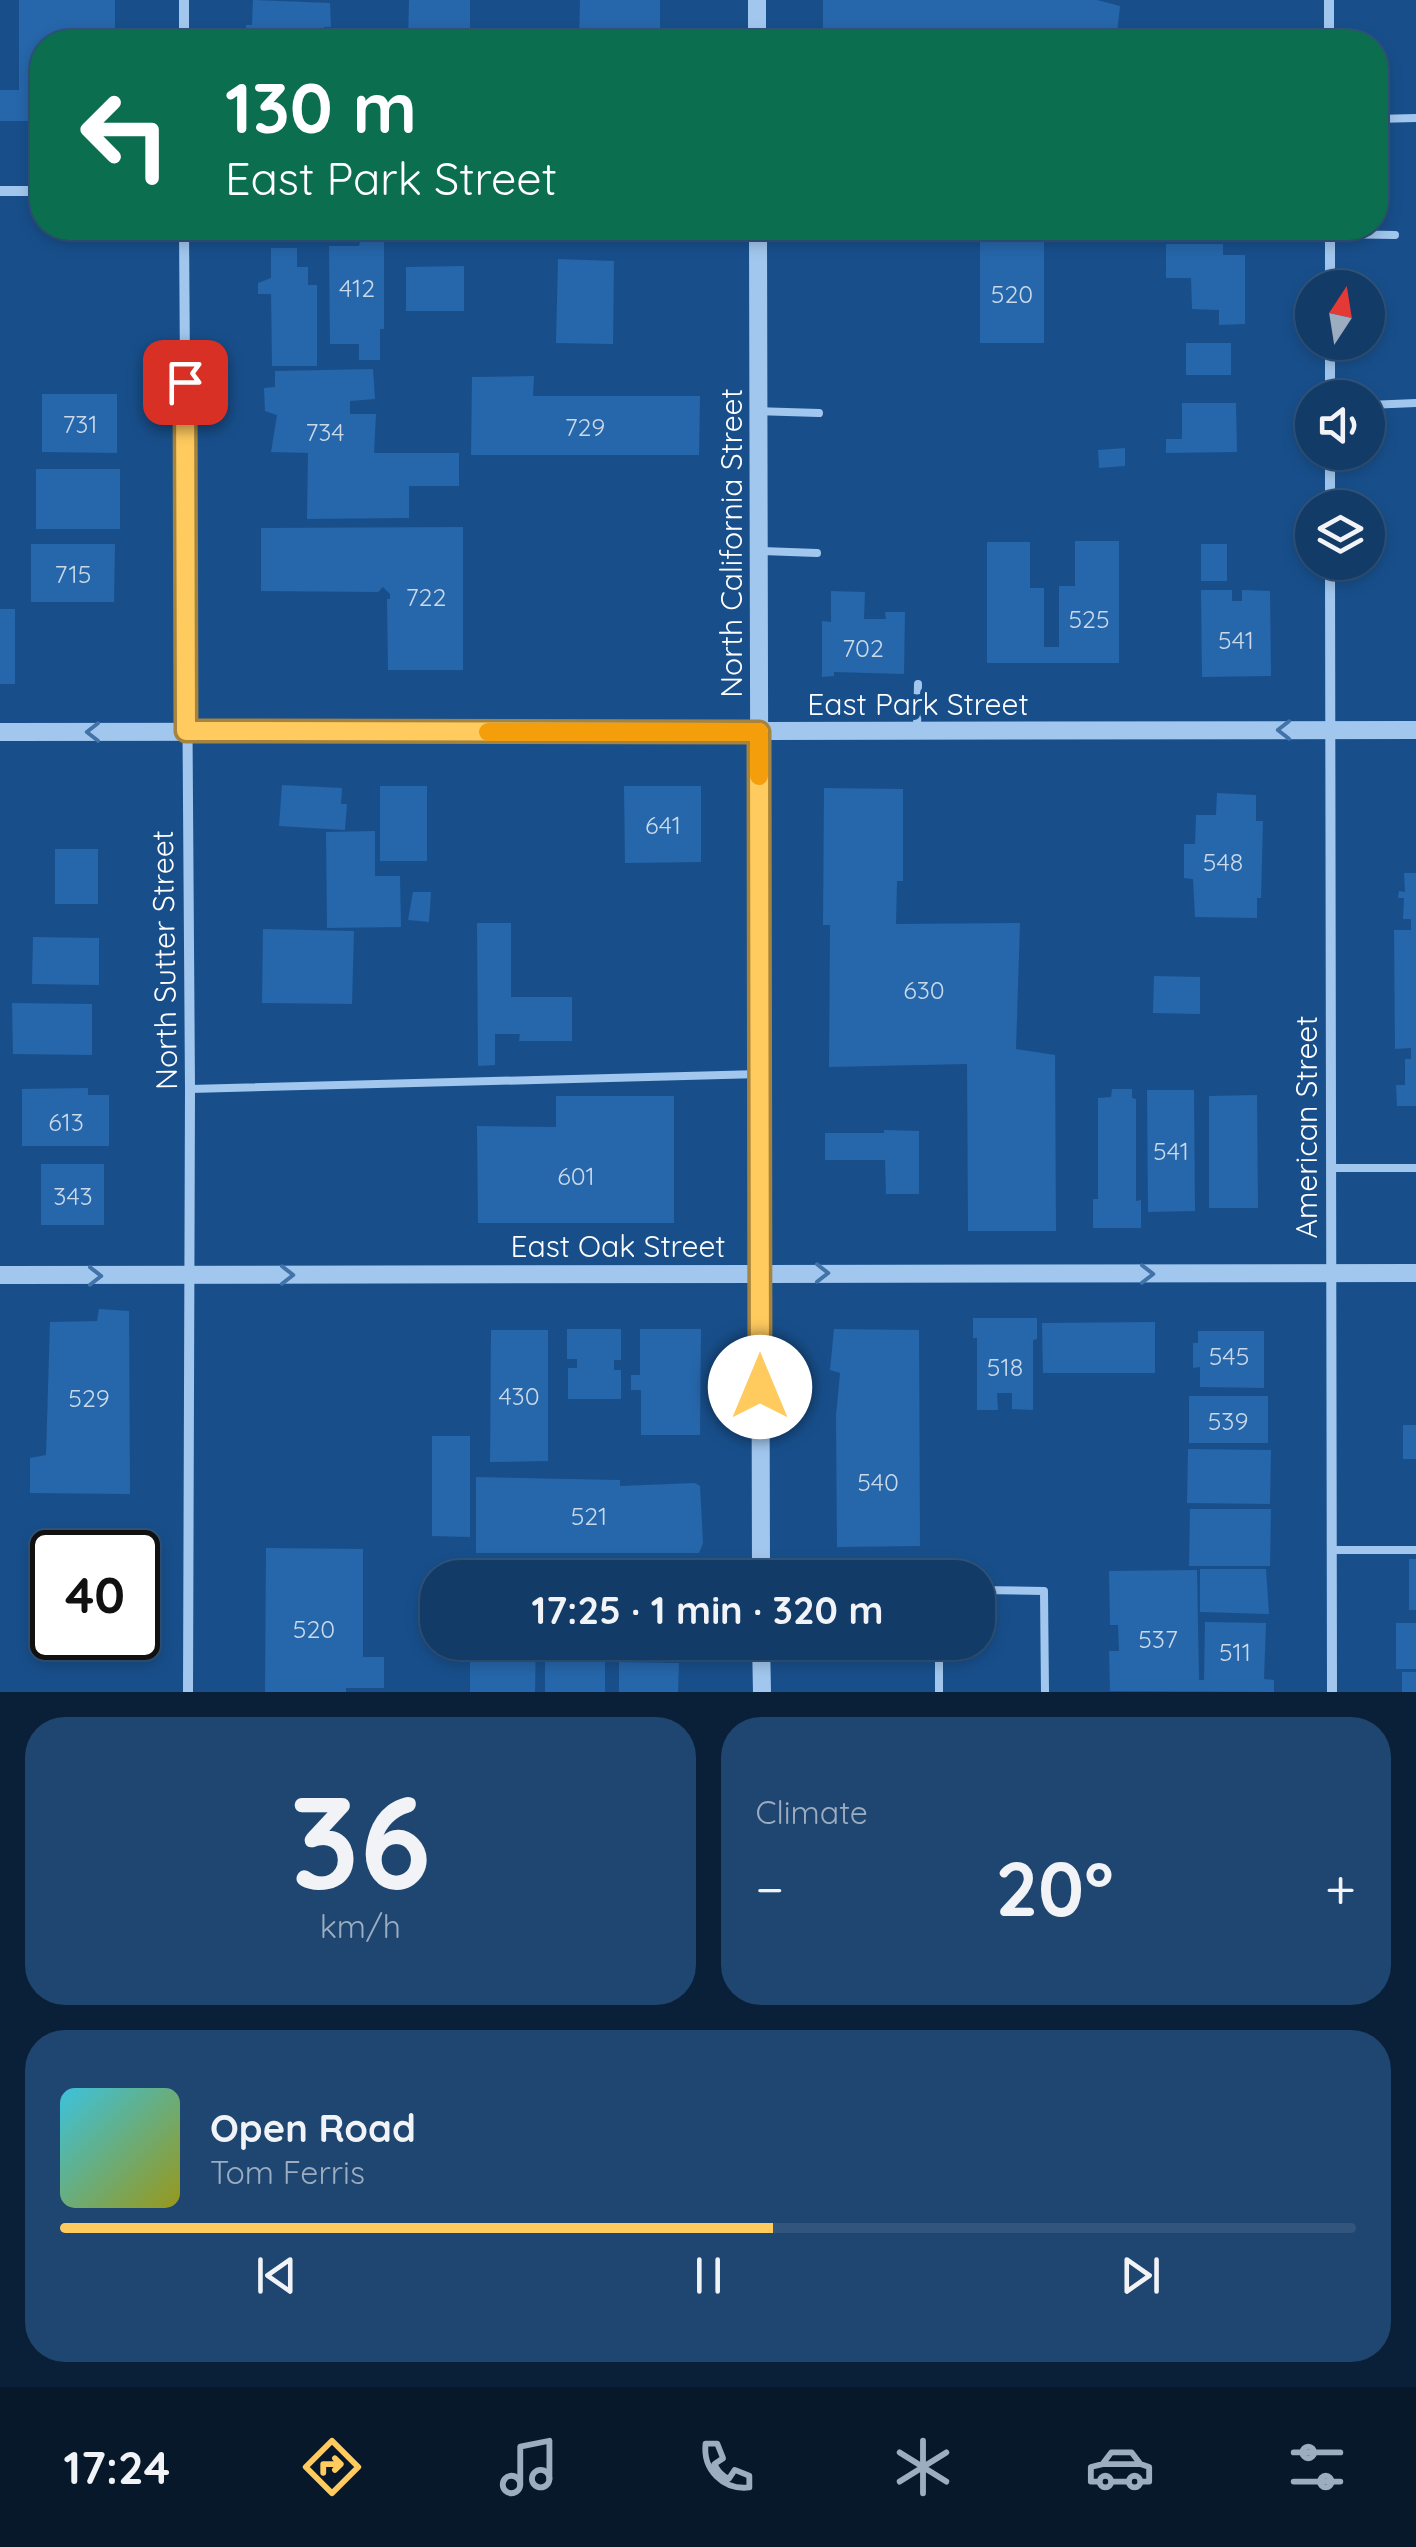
<!DOCTYPE html>
<html lang="en">
<head>
<meta charset="utf-8">
<style>
	body { margin:0; font-family:Quicksand,sans-serif; background:#1f4671; color:#f1f3f6; height:100vh; display:flex; flex-direction:column; font-size:38px; white-space:nowrap }
	* { box-sizing:border-box; margin:0 }
	p { font-size:32px; color:#9cadc0 }
	.icon { flex:none; width:55px; height:55px; fill:none; stroke:currentColor; stroke-width:2; stroke-linecap:round; stroke-linejoin:round }
	.map { position:relative; height:1692px; overflow:hidden }
	.details { display:flex; flex-direction:column; gap:25px; padding:25px; background:#0a2039; flex:1 }
	.details>* { flex:none }
	.banner { position:absolute; left:30px; top:30px; width:1358px; height:210px; border-radius:40px; box-shadow:0 5px 15px #0003,0 0 0 2px #31557c; background:#0b6e4f; color:#fff; overflow:hidden }
	.needle { width:65px; rotate:12deg }
	.fabs { position:absolute; left:1295px; top:270px; display:grid; gap:20px }
	.fabs a { display:grid; place-items:center; width:90px; height:90px; border-radius:50%; background:#123b68; box-shadow:0 5px 15px #0003,0 0 0 2px #31557c; font-size:50px }
	.speed { position:absolute; left:30px; top:1530px; display:flex; gap:20px; font-size:50px; font-weight:700; text-align:center }
	.speed>* { display:grid; place-content:center; width:130px; height:130px; border-radius:50%; background:#123b68; box-shadow:0 5px 15px #0003,0 0 0 2px #31557c; line-height:1 }
	.speed .limit { border:5px solid #111; border-radius:15px; background:#fff; color:#111 }
	.pin { position:absolute; display:grid; place-items:center; width:85px; height:85px; color:#fff; margin:-42px; border-radius:20px; box-shadow:0 5px 15px #0006 }
	.me { position:absolute; width:110px; margin:-55px; rotate:0deg; stroke-linejoin:round; filter:drop-shadow(0 0 8px #0008) }
	.turn { display:flex; align-items:center; gap:35px; height:210px; padding:0 30px; font-size:45px }
	.turn .icon { width:130px; height:130px; stroke-width:2.5 }
	.turn b { display:block; font-size:70px; line-height:85px }
	.big { font-size:75px; font-weight:700; line-height:1.1 }
	.details .widget { flex:1; display:flex; flex-direction:column; justify-content:center; gap:15px; min-width:0; padding:0 35px; border-radius:40px; background:#1f4671 }
	.details .dial { align-items:center; gap:0 }
	.dial b { font-size:130px; line-height:1 }
	.song { display:flex; align-items:center; gap:30px }
	.cover { width:120px; height:120px; border-radius:15px; background:linear-gradient(135deg,hsl(190 70% 55%),hsl(60 70% 35%)) }
	.played { height:10px; border-radius:5px; background:linear-gradient(90deg,#ffcb5f 55%,#31557c 55%) }
	.keys { display:flex; justify-content:space-around; direction:ltr }
	.heat { display:flex; justify-content:space-between; align-items:center; font-size:55px; direction:ltr }
	.details .tiles { flex:1; display:grid; gap:25px; grid-template-columns:1fr 1fr }
	.widget:last-child { grid-column:span 2 }
	.trip { position:absolute; left:420px; top:1560px; width:575px; height:100px; border-radius:40px; background:#123b68; box-shadow:0 5px 15px #0003,0 0 0 2px #31557c; font-weight:700; line-height:100px; text-align:center }
	.tab-bar { display:flex; height:160px; justify-content:space-around; align-items:center; background:#07182a; color:#9cadc0 }
	.tab-bar .icon { width:70px; height:70px }
	.tab-bar .selected { color:#ffcb5f }
	.tab-bar b { font-size:45px; color:#f1f3f6 }
	.map>svg:first-child { display:block }
	.building { fill:#2666aa }
	.lines { fill:none; stroke-linecap:round; stroke-linejoin:round }
	.service { stroke:#a2c7ee; stroke-width:8 }
	.minor { stroke:#a2c7ee; stroke-width:10 }
	.tertiary { stroke:#a2c7ee; stroke-width:18 }
	.oneway { stroke:#4173a9 }
	.route-casing { stroke:#a6843e; stroke-width:25 }
	.route { stroke:#ffcb5f; stroke-width:18 }
	.slow { stroke:#f59e0b; stroke-width:18 }
	.labels { text-anchor:middle; dominant-baseline:central; stroke-width:10; stroke-linejoin:round; paint-order:stroke }
	.number-label { font-size:25px; fill:#c9d9ea }
	.street-label { font-size:30px; fill:#fff; stroke:#184f8b }
</style>
</head>
<body>
<div class="map">
<svg width="1416" height="1692" viewBox="0 0 1416 1692">
	<rect width="100%" height="100%" fill="#184f8b"/>
	<g class="building">
		<polygon points="19,0 115,0 115,42 42,42 42,121 0,121 0,90 19,90"/>
		<polygon points="253,0 330,3 331,27 324,27 324,33 314,33 314,42 246,42 246,25 252,25"/>
		<polygon points="409,0 470,0 470,42 408,42"/>
		<polygon points="580,0 660,0 660,42 579,42"/>
		<polygon points="823,0 1097,0 1120,6 1116,42 1078,42 1055,38 1051,42 823,42"/>
		<polygon points="360,242 384,242 384,329 380,329 380,360 359,360 359,344 330,344 329,246 359,246"/>
		<rect x="980" y="242" width="64" height="101"/>
		<polygon points="1166,244 1223,244 1223,255 1245,255 1245,324 1219,325 1219,310 1192,309 1191,278 1166,278"/>
		<polygon points="271,248 297,248 297,267 308,267 308,285 317,285 317,366 272,366 271,294 258,294 258,283 271,278"/>
		<polygon points="558,259 614,261 613,344 556,343"/>
		<polygon points="464,266 464,311 406,311 406,267"/>
		<rect x="1186" y="343" width="45" height="32"/>
		<polygon points="373,369 375,399 350,401 350,414 376,414 374,453 459,453 459,486 409,486 409,518 307,519 308,453 271,452 277,415 265,411 264,388 275,387 275,371"/>
		<polygon points="534,376 533,396 700,396 699,455 471,455 472,377"/>
		<polygon points="42,394 117,394 117,453 42,452"/>
		<polygon points="1182,403 1236,403 1237,452 1166,453 1166,439 1182,439"/>
		<polygon points="1125,448 1125,466 1099,468 1098,450"/>
		<rect x="36" y="469" width="84" height="60"/>
		<polygon points="463,527 463,670 388,670 387,599 390,599 390,594 383,587 378,592 261,591 261,528"/>
		<polygon points="1075,541 1119,541 1119,663 987,663 987,542 1030,542 1030,588 1044,588 1044,647 1059,647 1059,586 1075,586"/>
		<polygon points="31,544 115,544 114,602 31,602"/>
		<rect x="1201" y="544" width="26" height="37"/>
		<polygon points="1201,590 1232,590 1232,601 1242,601 1242,590 1270,591 1271,676 1202,677"/>
		<polygon points="831,591 865,592 864,619 886,619 885,612 905,612 904,674 834,672 834,676 822,677 822,621 831,622"/>
		<rect x="0" y="609" width="15" height="75"/>
		<polygon points="282,785 342,788 341,804 347,804 345,830 279,826"/>
		<rect x="380" y="786" width="47" height="75"/>
		<polygon points="624,786 701,786 701,862 625,863"/>
		<polygon points="824,788 903,789 903,881 897,881 896,924 1020,923 1016,1049 1055,1055 1056,1231 968,1231 967,1064 829,1067 830,925 823,925"/>
		<polygon points="1217,793 1256,795 1256,821 1263,821 1261,898 1257,898 1257,918 1195,917 1193,879 1184,878 1184,844 1195,844 1196,815 1216,815"/>
		<polygon points="375,831 375,876 400,876 401,927 327,928 326,832"/>
		<rect x="55" y="849" width="43" height="55"/>
		<polygon points="1404,873 1416,873 1416,1106 1397,1106 1396,1085 1405,1085 1405,1059 1411,1059 1411,1048 1395,1049 1394,930 1411,930 1411,919 1403,919 1404,898 1398,898 1399,891 1405,892"/>
		<polygon points="413,892 431,892 429,922 408,920"/>
		<polygon points="477,923 511,923 511,997 572,997 572,1041 519,1041 520,1034 495,1034 495,1065 478,1066"/>
		<polygon points="263,929 354,931 352,1004 262,1003"/>
		<polygon points="33,937 99,938 99,985 32,984"/>
		<polygon points="1154,976 1200,977 1200,1014 1153,1013"/>
		<polygon points="12,1003 92,1004 92,1055 13,1054"/>
		<polygon points="88,1088 88,1095 109,1095 109,1146 22,1146 22,1089"/>
		<polygon points="1112,1089 1132,1089 1132,1098 1136,1099 1136,1201 1141,1200 1141,1228 1093,1228 1093,1199 1098,1199 1098,1098 1111,1097"/>
		<polygon points="1147,1090 1194,1090 1195,1211 1148,1212"/>
		<polygon points="1257,1095 1258,1208 1209,1208 1209,1096"/>
		<polygon points="556,1096 674,1096 674,1223 478,1223 477,1126 556,1127"/>
		<polygon points="884,1130 919,1131 919,1194 886,1194 885,1160 825,1160 825,1133 884,1133"/>
		<rect x="41" y="1164" width="63" height="61"/>
		<polygon points="99,1309 129,1311 130,1494 30,1493 30,1458 46,1455 50,1322 97,1321"/>
		<polygon points="973,1318 1037,1318 1037,1339 1033,1340 1033,1410 1012,1409 1012,1393 997,1393 998,1410 977,1410 977,1338 973,1338"/>
		<polygon points="1155,1322 1155,1373 1043,1373 1042,1323"/>
		<polygon points="567,1329 621,1329 621,1360 614,1360 614,1370 621,1370 621,1399 568,1399 568,1368 577,1368 577,1359 567,1359"/>
		<polygon points="640,1329 701,1329 700,1435 641,1435 641,1390 631,1390 631,1375 640,1375"/>
		<polygon points="834,1329 919,1330 920,1546 837,1547 836,1415 840,1373 830,1370"/>
		<polygon points="491,1330 548,1330 548,1461 490,1462"/>
		<polygon points="1198,1331 1264,1331 1264,1388 1200,1387 1200,1367 1193,1368 1193,1343 1198,1343"/>
		<rect x="1189" y="1396" width="79" height="47"/>
		<rect x="1403" y="1425" width="13" height="34"/>
		<polygon points="432,1436 470,1436 470,1537 432,1536"/>
		<polygon points="1188,1449 1271,1450 1270,1504 1187,1503"/>
		<polygon points="476,1477 620,1480 620,1486 695,1483 700,1486 703,1543 699,1553 476,1553"/>
		<polygon points="1190,1509 1271,1509 1270,1566 1189,1566"/>
		<polygon points="266,1548 363,1549 363,1657 384,1657 384,1688 346,1688 346,1692 265,1692"/>
		<rect x="1409" y="1559" width="7" height="51"/>
		<polygon points="1200,1569 1266,1569 1269,1614 1200,1612"/>
		<polygon points="1197,1570 1199,1680 1204,1680 1205,1622 1266,1623 1264,1679 1274,1680 1274,1692 1110,1691 1109,1651 1119,1651 1118,1625 1110,1625 1109,1571"/>
		<rect x="1396" y="1623" width="20" height="46"/>
		<polygon points="470,1642 536,1642 535,1692 470,1692"/>
		<rect x="545" y="1654" width="60" height="38"/>
		<polygon points="619,1662 679,1663 678,1692 619,1692"/>
		<rect x="1402" y="1672" width="14" height="20"/>
	</g>
	<g class="lines">
		<g class="service">
			<polyline points="1375,119 1416,118"/>
			<polyline points="1330,234 1395,235"/>
			<polyline points="1368,405 1416,403"/>
			<polyline points="758,411 819,413"/>
			<polyline points="762,551 817,553"/>
			<polyline points="917,730 918,684"/>
			<polyline points="190,1089 760,1074"/>
			<polyline points="1332,1168 1416,1168"/>
			<polyline points="1332,1550 1416,1550"/>
			<polyline points="978,1590 1044,1591 1045,1692"/>
			<polyline points="939,1692 939,1642"/>
		</g>
		<g class="minor">
			<polyline points="1329,0 1329,42"/>
			<polyline points="184,42 184,0"/>
			<polyline points="0,191 42,191"/>
			<polyline points="184,228 190,1089 188,1692"/>
			<polyline points="1330,228 1330,288"/>
			<polyline points="1330,342 1330,398"/>
			<polyline points="1330,452 1330,508"/>
			<polyline points="1330,562 1332,1692"/>
		</g>
		<g class="tertiary">
			<polyline points="757,0 757,42"/>
			<polyline points="758,228 761,1578"/>
			<polyline points="0,732 1416,730"/>
			<polyline points="0,1275 1416,1273"/>
			<polyline points="761,1642 762,1692"/>
		</g>
	</g>
	<defs><path id="oneway-chevron" d="M-2-3.5L2.5 0L-2 3.5" fill="none" stroke-width="1.6" stroke-linecap="round" stroke-linejoin="round" transform="scale(2.5)"/></defs>
	<g class="oneway">
		<use href="#oneway-chevron" transform="translate(1284 730) rotate(180)"/>
		<use href="#oneway-chevron" transform="translate(93 732) rotate(180)"/>
		<use href="#oneway-chevron" transform="translate(822 1273)"/>
		<use href="#oneway-chevron" transform="translate(1147 1274)"/>
		<use href="#oneway-chevron" transform="translate(287 1275)"/>
		<use href="#oneway-chevron" transform="translate(95 1276)"/>
	</g>
	<g class="lines">
		<defs>
			<polyline id="route" points="185,382 186,731 759,732 760,1387"/>
		</defs>
		<use href="#route" class="route-casing"/>
		<use href="#route" class="route"/>
		<polyline class="slow" points="488,732 759,732 759,776"/>
	</g>
	<g class="labels">
		<g class="number-label">
			<text x="357" y="287">412</text>
			<text x="1012" y="293">520</text>
			<text x="80" y="423">731</text>
			<text x="585" y="426">729</text>
			<text x="325" y="431">734</text>
			<text x="73" y="573">715</text>
			<text x="426" y="596">722</text>
			<text x="1089" y="618">525</text>
			<text x="1236" y="639">541</text>
			<text x="863" y="647">702</text>
			<text x="663" y="824">641</text>
			<text x="1223" y="861">548</text>
			<text x="924" y="989">630</text>
			<text x="66" y="1121">613</text>
			<text x="1171" y="1150">541</text>
			<text x="576" y="1175">601</text>
			<text x="73" y="1195">343</text>
			<text x="1229" y="1355">545</text>
			<text x="1005" y="1366">518</text>
			<text x="519" y="1395">430</text>
			<text x="89" y="1397">529</text>
			<text x="1228" y="1420">539</text>
			<text x="878" y="1481">540</text>
			<text x="589" y="1515">521</text>
			<text x="314" y="1628">520</text>
			<text x="1158" y="1638">537</text>
			<text x="1235" y="1651">511</text>
		</g>
		<g class="street-label">
			<text transform="translate(731 543) rotate(-90)">North California Street</text>
			<text x="918" y="704">East Park Street</text>
			<text transform="translate(164 960) rotate(-91)">North Sutter Street</text>
			<text transform="translate(1306 1127) rotate(-90)">American Street</text>
			<text x="618" y="1246">East Oak Street</text>
		</g>
	</g>
</svg>
<div class="fabs">
<a><svg class="needle" viewBox="-14 -14 28 28"><path d="M0-13l5 13h-10z" fill="#e53935"/><path d="M0 13l5-13h-10z" fill="#9cadc0"/></svg></a>
<a><svg class="icon" aria-label="sound" viewBox="0 0 24 24"><path d="M4 9h4l5-4v14l-5-4H4zM17 9q2 3 0 6"/></svg></a>
<a><svg class="icon" aria-label="layers" viewBox="0 0 24 24"><path d="M12 4l9 5-9 5-9-5zM3 14l9 5 9-5"/></svg></a>
</div>
<div class="speed"><div class="limit">40</div></div>
<div class="pin" style="left:185px;top:382px;background:#d93025"><svg class="icon" aria-label="arrive" viewBox="0 0 24 24"><path d="M6 21V4h12l-3 4 3 4H6"/></svg></div>
<svg class="me" style="left:760px;top:1387px" viewBox="-20 -20 40 40"><circle r="19" fill="#fff"/><path d="M0-13L10 11 0 6-10 11z" fill="#ffcb5f"/></svg>
<div class="trip">17:25 · 1 min · 320 m</div>
<div class="banner">
<div class="turn"><svg class="icon" aria-label="left" viewBox="0 0 24 24"><path d="M17 20v-9H6M10 6l-5 5 5 5"/></svg><div><b>130 m</b>East Park Street</div></div>
</div>
</div>
<section class="details">
<div class="tiles">
<div class="widget dial"><b>36</b><p>km/h</p></div>
<div class="widget"><p>Climate</p>
<div class="heat"><a>−</a><b class="big">20°</b><a>+</a></div>
</div>
<div class="widget">
<div class="song"><i class="cover"></i><div><b>Open Road</b><p>Tom Ferris</p></div></div>
<div class="played"></div>
<div class="keys"><svg class="icon" aria-label="previous" viewBox="0 0 24 24"><path d="M18 5L8 12l10 7zM5 5v14"/></svg><svg class="icon" aria-label="pause" viewBox="0 0 24 24"><path d="M8 5v14M16 5v14"/></svg><svg class="icon" aria-label="next" viewBox="0 0 24 24"><path d="M6 5l10 7-10 7zM19 5v14"/></svg></div>
</div>
</div>
</section>
<nav class="tab-bar">
<b>17:24</b>
<svg class="icon selected" aria-label="directions" viewBox="0 0 24 24"><path d="M12 3l9 9-9 9-9-9zM9 14v-3h6M13 9l2 2-2 2"/></svg>
<svg class="icon" aria-label="music" viewBox="0 0 24 24"><path d="M9 18V5l10-2v13"/><circle cx="6" cy="18" r="3"/><circle cx="16" cy="16" r="3"/></svg>
<svg class="icon" aria-label="phone" viewBox="0 0 24 24"><path d="M5 4h4l2 5-3 2q2 4 5 5l2-3 5 2v4C11 20 4 13 5 4z"/></svg>
<svg class="icon" aria-label="climate" viewBox="0 0 24 24"><path d="M12 3v18M4 7l16 10M4 17L20 7"/></svg>
<svg class="icon" aria-label="car" viewBox="0 0 24 24"><path d="M5 17H2v-5l4-1 3-4h7l3 4 3 1v5h-3M9 17h6M6 11h13"/><circle cx="7" cy="17" r="2"/><circle cx="17" cy="17" r="2"/></svg>
<svg class="icon" aria-label="filters" viewBox="0 0 24 24"><path d="M4 7h16M4 17h16"/><circle cx="9" cy="7" r="2"/><circle cx="15" cy="17" r="2"/></svg>
</nav>
</body>
</html>
